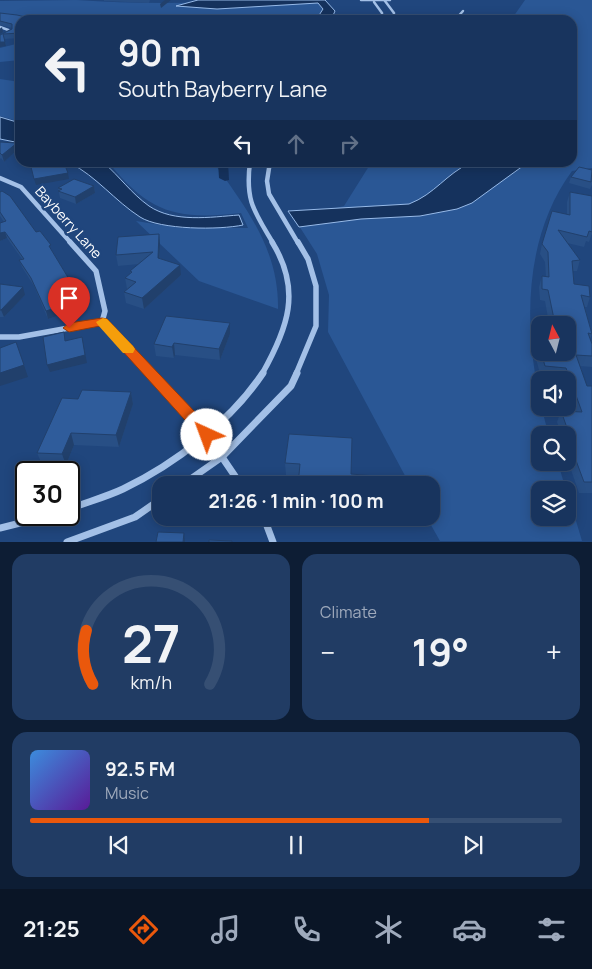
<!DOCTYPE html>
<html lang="en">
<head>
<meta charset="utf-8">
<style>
	body { margin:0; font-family:Manrope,sans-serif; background:#213c64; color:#f1f3f6; height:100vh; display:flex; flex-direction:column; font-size:19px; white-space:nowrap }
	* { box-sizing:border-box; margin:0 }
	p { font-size:16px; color:#9faabc }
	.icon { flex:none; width:28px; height:28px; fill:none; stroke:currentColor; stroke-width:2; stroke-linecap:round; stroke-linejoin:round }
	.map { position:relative; height:542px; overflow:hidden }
	.drawer { display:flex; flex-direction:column; gap:12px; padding:12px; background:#0d1d34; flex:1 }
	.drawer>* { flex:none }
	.top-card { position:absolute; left:15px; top:15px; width:562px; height:152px; border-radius:15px; box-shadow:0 2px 12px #0003,0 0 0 1px #364f73; background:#18345e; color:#f1f3f6; overflow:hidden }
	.needle { width:32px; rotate:353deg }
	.controls { position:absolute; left:531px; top:316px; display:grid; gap:10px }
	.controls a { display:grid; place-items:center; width:45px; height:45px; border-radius:10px; background:#18345e; box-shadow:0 2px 12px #0003,0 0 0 1px #364f73; font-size:25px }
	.speed { position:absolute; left:15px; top:461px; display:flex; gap:10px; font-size:25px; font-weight:700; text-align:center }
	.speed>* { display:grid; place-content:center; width:65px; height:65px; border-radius:50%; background:#18345e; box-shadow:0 2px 12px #0003,0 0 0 1px #364f73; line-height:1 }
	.speed .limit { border:2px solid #111; border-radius:8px; background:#fff; color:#111 }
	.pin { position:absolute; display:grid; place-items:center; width:42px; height:42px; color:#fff; margin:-51px -21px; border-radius:50% 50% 50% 0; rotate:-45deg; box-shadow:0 0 5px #0007 }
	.pin .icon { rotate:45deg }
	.me { position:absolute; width:55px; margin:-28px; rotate:317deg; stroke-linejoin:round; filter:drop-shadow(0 0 4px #0008) }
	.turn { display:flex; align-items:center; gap:18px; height:105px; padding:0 20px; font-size:22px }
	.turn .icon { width:65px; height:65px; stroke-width:2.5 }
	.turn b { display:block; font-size:35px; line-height:42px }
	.lanes { display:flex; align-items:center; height:48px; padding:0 20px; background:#0003; justify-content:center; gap:25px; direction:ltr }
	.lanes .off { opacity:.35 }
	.big { font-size:38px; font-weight:700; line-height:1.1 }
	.drawer .widget { flex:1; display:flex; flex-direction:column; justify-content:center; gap:8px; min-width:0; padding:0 18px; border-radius:15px; background:#213c64 }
	.drawer .dial { align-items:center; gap:0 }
	.dial svg { height:130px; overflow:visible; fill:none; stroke:#364f73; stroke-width:7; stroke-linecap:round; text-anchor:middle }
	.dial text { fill:#f1f3f6; stroke:none }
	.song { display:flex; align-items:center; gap:15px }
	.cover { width:60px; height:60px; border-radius:8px; background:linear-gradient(135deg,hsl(210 70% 55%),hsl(270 70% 35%)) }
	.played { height:5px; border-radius:2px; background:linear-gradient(90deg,#ea580c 75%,#364f73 75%) }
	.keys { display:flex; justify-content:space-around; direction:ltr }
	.heat { display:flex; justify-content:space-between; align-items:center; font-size:28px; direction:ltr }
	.drawer .tiles { flex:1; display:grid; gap:12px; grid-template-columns:1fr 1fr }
	.widget:last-child { grid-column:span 2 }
	.trip { position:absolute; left:152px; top:476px; width:288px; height:50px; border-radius:15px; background:#18345e; box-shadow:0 2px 12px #0003,0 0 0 1px #364f73; font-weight:700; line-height:50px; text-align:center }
	.tab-bar { display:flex; height:80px; justify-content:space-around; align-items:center; background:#0a1526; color:#9faabc }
	.tab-bar .icon { width:35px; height:35px }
	.tab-bar .selected { color:#ea580c }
	.tab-bar b { font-size:22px; color:#f1f3f6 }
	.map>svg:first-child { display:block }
	.green { fill:#2a5795 }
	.water { fill:#15325d; stroke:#97bae8 }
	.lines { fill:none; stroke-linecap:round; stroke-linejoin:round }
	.canal { fill:#15325d; fill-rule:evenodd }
	.street-far3 { stroke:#a3c0e7; stroke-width:2.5 }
	.street-far2 { stroke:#a3c0e7; stroke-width:4.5 }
	.street-far1 { stroke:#a3c0e7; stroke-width:5.5 }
	.street { stroke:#a3c0e7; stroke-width:7 }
	.wall { fill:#284f85 }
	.shaded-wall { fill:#21406c }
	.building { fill:#2f5c9b; stroke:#21406c }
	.route { fill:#ea580c; stroke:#983908 }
	.slow { fill:#f59e0b }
	.labels { text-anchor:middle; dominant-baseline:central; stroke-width:5; stroke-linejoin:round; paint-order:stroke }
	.street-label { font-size:14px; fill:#fff; stroke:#20467d }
</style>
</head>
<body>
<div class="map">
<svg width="592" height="542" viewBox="0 0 592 542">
	<rect width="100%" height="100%" fill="#20467d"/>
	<g class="green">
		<path d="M76 0C156 6 237 1 318 0L328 8 323 20H39L0 15V1Z"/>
		<path d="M525 0H592V168L572 171C517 246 524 351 549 435H540V462L558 463 566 490H540V518H568V494L582 541H440L427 518H431V485H410L328 332 329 295 317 254 294 218 344 206 371 163 572 162V20H511Z"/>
		<polygon points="20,43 20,60 0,62 0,48"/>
		<polygon points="0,79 20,82 20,122 0,116"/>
		<path d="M109 163H214C247 209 279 250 278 309L199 281 136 221 180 228H248L241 213C178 220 150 214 109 163Z"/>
	</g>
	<g class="water">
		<polygon points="198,0 325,0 335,11 331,20 316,20 323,9 318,3 217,9 176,6"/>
		<polygon points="0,117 20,123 20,143 0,139"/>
		<path d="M70 163H104C119 176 132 194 149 206 174 223 211 217 239 215L243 225C220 230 160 230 140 217 115 201 96 176 70 163Z"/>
		<path d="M470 163H527L472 203 457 209 420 216 361 219 299 227 288 211 409 204C435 194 446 174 470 163Z"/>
	</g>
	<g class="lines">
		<polygon class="canal" points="218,162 228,162 229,180 225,181 219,178"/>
		<g class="street-far3">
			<polyline points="361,0 390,0"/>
			<polyline points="385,1 394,13 393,20"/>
			<polyline points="374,2 382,13 382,20"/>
			<polyline points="455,20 463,11"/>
			<polyline points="0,27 11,31 0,37"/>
		</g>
		<g class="street-far2">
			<path d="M250 162C245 201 254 211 273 243"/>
			<polyline points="270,162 267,181 269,194 298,243"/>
			<polyline points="0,178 21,187 71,243"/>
		</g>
		<g class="street-far1">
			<polyline points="70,242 96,271 105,311 102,322 150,374"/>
			<polyline points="0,337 19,337 102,322"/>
			<path d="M262 374C288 328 302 290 272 242"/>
			<polyline points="296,374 316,326 316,286 308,259 298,242"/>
		</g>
		<g class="street">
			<polyline points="149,373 207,435 241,485"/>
			<polyline points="182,485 222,457 291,386 297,373"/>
			<path d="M69 509C87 502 106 497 123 489 175 464 230 422 263 373"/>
			<polyline points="264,518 273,542"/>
			<polyline points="0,528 52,515"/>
			<polyline points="67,542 135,517 161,499"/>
		</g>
	</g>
	<g class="wall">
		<polygon points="104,0 150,0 149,3 104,1"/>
		<polygon points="0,13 20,20 20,38 4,39 6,46 0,35 12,28 0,25"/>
		<polygon points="0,142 18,149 4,162 1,158 0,159"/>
		<polygon points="592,170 592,185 590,189 569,183 571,177"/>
		<polygon points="94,186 95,193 76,204 60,198 58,188"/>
		<polygon points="0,192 36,232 53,252 78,294 80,301 67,306 69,312 48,319 34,286 22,267 19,260 22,259 7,238 0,241 4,222 0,216"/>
		<polygon points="570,192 592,196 592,233 589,242 586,241 584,247 567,243 580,260 577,271 573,271 574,284 590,297 587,307 585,307 592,334 590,339 592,344 592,367 580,366 587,386 592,386 592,493 579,493 568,461 568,435 562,435 557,422 561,411 574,412 568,393 568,380 541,377 533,348 536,337 540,337 540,352 568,352 568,325 542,325 544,318 548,318 545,301 540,300 539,287 542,276 546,277 545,262 540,254 542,244 567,215 567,202"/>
		<polygon points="159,234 160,244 160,258 181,275 144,309 126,303 124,292 127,289 125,278 130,274 130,271 139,264 118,266 116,255"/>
		<polygon points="0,284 25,295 4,317 0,317"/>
		<polygon points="230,323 230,334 220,360 175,355 174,358 156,356 154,344"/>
		<polygon points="131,392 133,404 119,447 74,445 66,465 42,464 37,453 78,399"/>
		<polygon points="289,434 351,474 299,476 286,475 285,463"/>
	</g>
	<g class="shaded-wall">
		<polygon points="165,0 171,0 161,8 160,4"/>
		<polygon points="2,27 3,32 0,34 0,29"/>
		<polygon points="0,42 5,42 6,46 0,47"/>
		<polygon points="17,143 18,149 4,162 2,155"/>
		<polygon points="68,173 69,179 36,185 34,179"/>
		<polygon points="94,186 95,193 76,204 75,197"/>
		<polygon points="5,232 7,238 0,241 0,233"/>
		<polygon points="159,234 160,244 159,268 158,258"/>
		<polygon points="180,265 181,275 144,309 142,298"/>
		<polygon points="23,287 25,295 4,317 1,310"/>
		<polygon points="78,294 80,301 67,306 69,312 48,319 46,311 64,299"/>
		<polygon points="230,323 230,334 220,360 219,349"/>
		<polygon points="82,337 87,363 50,372 47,365"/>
		<polygon points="174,343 175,355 174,358 172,347"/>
		<polygon points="24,365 28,377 0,386 0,373"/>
		<polygon points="131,392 133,404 119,447 116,435"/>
		<polygon points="71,433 74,445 66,465 62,454"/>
		<polygon points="184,533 185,542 183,542"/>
	</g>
	<g class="building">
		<polygon points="0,13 17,15 39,20 20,20 20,33 3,34 5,42 0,42 0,35 12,29 12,24 0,21"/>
		<polygon points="0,142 17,143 2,155 0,153"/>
		<polygon points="33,162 48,162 50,166 64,163 68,173 34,179 30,163"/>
		<polygon points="579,167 592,170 591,182 571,177"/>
		<polygon points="74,179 94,186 75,197 58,191 62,189 58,188"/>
		<polygon points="2,191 10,196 36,232 40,231 51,245 49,246 78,294 64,299 67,304 46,311 31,278 19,260 24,259 5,232 0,233 0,223 6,221 0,212 0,192"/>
		<polygon points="570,192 592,196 592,232 589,231 587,237 558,230 580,260 572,261 574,284 589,286 590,297 581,295 592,334 588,333 592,344 592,356 576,355 587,386 592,386 592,482 584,482 568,439 571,439 561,411 582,412 566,368 545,366 541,352 568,352 568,325 546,325 544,318 554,319 548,290 542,289 542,276 549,277 548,252 542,244 552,211 570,215"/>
		<polygon points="159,234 158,258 180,265 142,298 124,292 136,282 125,278 132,272 130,271 153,252 116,255 118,237"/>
		<polygon points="0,284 23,287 1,310 0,310"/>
		<polygon points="166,316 230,323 219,349 174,343 172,347 154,344"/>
		<polygon points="64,332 65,341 82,337 85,355 47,365 43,337"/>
		<polygon points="536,337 540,337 540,350"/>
		<polygon points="16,342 24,365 0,373 0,348"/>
		<polygon points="82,390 131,392 116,435 71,433 62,454 37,453 62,398 78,399"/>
		<polygon points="289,434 352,438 351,474 375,476 375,485 298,485 300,464 285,463"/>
		<polygon points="158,532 184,533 183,542 156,542"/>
		<polygon points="209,540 232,541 232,542 209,542"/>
	</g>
	<polygon class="route" points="102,318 107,319 213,431 215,435 213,439 207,441 202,439 100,326 69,332 63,328 69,323"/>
	<polygon class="slow" points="103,318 107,319 133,346 135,349 133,353 123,353 98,325 96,322"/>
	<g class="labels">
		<g class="street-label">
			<text transform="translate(69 222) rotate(48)">Bayberry Lane</text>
		</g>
	</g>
</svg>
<div class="controls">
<a><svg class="needle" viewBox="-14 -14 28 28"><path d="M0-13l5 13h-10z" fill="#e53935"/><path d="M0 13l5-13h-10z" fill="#9faabc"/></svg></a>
<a><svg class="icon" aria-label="sound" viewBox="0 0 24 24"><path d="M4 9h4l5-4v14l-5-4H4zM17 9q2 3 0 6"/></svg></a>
<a><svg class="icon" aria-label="search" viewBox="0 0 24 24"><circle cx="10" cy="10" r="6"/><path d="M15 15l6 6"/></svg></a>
<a><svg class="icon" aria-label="layers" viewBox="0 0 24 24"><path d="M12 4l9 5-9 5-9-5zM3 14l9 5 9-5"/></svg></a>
</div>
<div class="speed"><div class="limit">30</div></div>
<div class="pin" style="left:69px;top:328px;background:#d93025"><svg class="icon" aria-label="arrive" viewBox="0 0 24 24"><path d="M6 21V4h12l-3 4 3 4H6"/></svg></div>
<svg class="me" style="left:207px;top:435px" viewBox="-20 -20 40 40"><circle r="19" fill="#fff"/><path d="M0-13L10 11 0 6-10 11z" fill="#ea580c"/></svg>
<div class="trip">21:26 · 1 min · 100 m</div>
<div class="top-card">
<div class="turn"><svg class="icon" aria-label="left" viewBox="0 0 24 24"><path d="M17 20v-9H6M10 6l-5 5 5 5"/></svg><div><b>90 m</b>South Bayberry Lane</div></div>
<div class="lanes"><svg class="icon" aria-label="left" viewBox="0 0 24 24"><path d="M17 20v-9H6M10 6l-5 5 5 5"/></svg><svg class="icon off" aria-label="ahead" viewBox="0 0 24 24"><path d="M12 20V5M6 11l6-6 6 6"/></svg><svg class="icon off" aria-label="right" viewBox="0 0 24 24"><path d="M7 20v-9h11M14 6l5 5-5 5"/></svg></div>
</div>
</div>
<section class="drawer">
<div class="tiles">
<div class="widget dial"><svg viewBox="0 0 100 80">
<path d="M14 69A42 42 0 1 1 86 69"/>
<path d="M14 69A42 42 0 0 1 10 36" stroke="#ea580c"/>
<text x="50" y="56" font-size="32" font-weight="700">27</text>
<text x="50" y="72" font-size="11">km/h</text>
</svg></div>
<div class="widget"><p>Climate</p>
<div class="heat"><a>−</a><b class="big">19°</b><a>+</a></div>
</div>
<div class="widget">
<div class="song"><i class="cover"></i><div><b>92.5 FM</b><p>Music</p></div></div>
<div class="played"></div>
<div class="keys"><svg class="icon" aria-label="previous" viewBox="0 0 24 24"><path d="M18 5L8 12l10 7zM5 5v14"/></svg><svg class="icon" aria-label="pause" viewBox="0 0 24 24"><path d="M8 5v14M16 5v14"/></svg><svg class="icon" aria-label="next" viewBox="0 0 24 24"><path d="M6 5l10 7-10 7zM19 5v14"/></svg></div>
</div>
</div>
</section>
<nav class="tab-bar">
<b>21:25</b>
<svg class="icon selected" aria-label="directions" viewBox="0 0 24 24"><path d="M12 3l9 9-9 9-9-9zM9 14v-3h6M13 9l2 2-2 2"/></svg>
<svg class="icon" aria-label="music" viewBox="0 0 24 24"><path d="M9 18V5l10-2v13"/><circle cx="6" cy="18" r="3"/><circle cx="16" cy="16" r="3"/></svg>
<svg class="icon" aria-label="phone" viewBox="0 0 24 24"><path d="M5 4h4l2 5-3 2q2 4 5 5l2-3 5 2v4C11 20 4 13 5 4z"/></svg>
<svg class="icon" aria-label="climate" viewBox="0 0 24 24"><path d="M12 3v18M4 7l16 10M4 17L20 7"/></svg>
<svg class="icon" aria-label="car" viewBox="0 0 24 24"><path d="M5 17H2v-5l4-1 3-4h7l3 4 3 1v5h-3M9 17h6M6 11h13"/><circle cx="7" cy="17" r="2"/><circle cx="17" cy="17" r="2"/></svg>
<svg class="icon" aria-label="filters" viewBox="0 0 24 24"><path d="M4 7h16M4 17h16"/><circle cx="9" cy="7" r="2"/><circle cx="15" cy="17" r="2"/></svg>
</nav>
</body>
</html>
